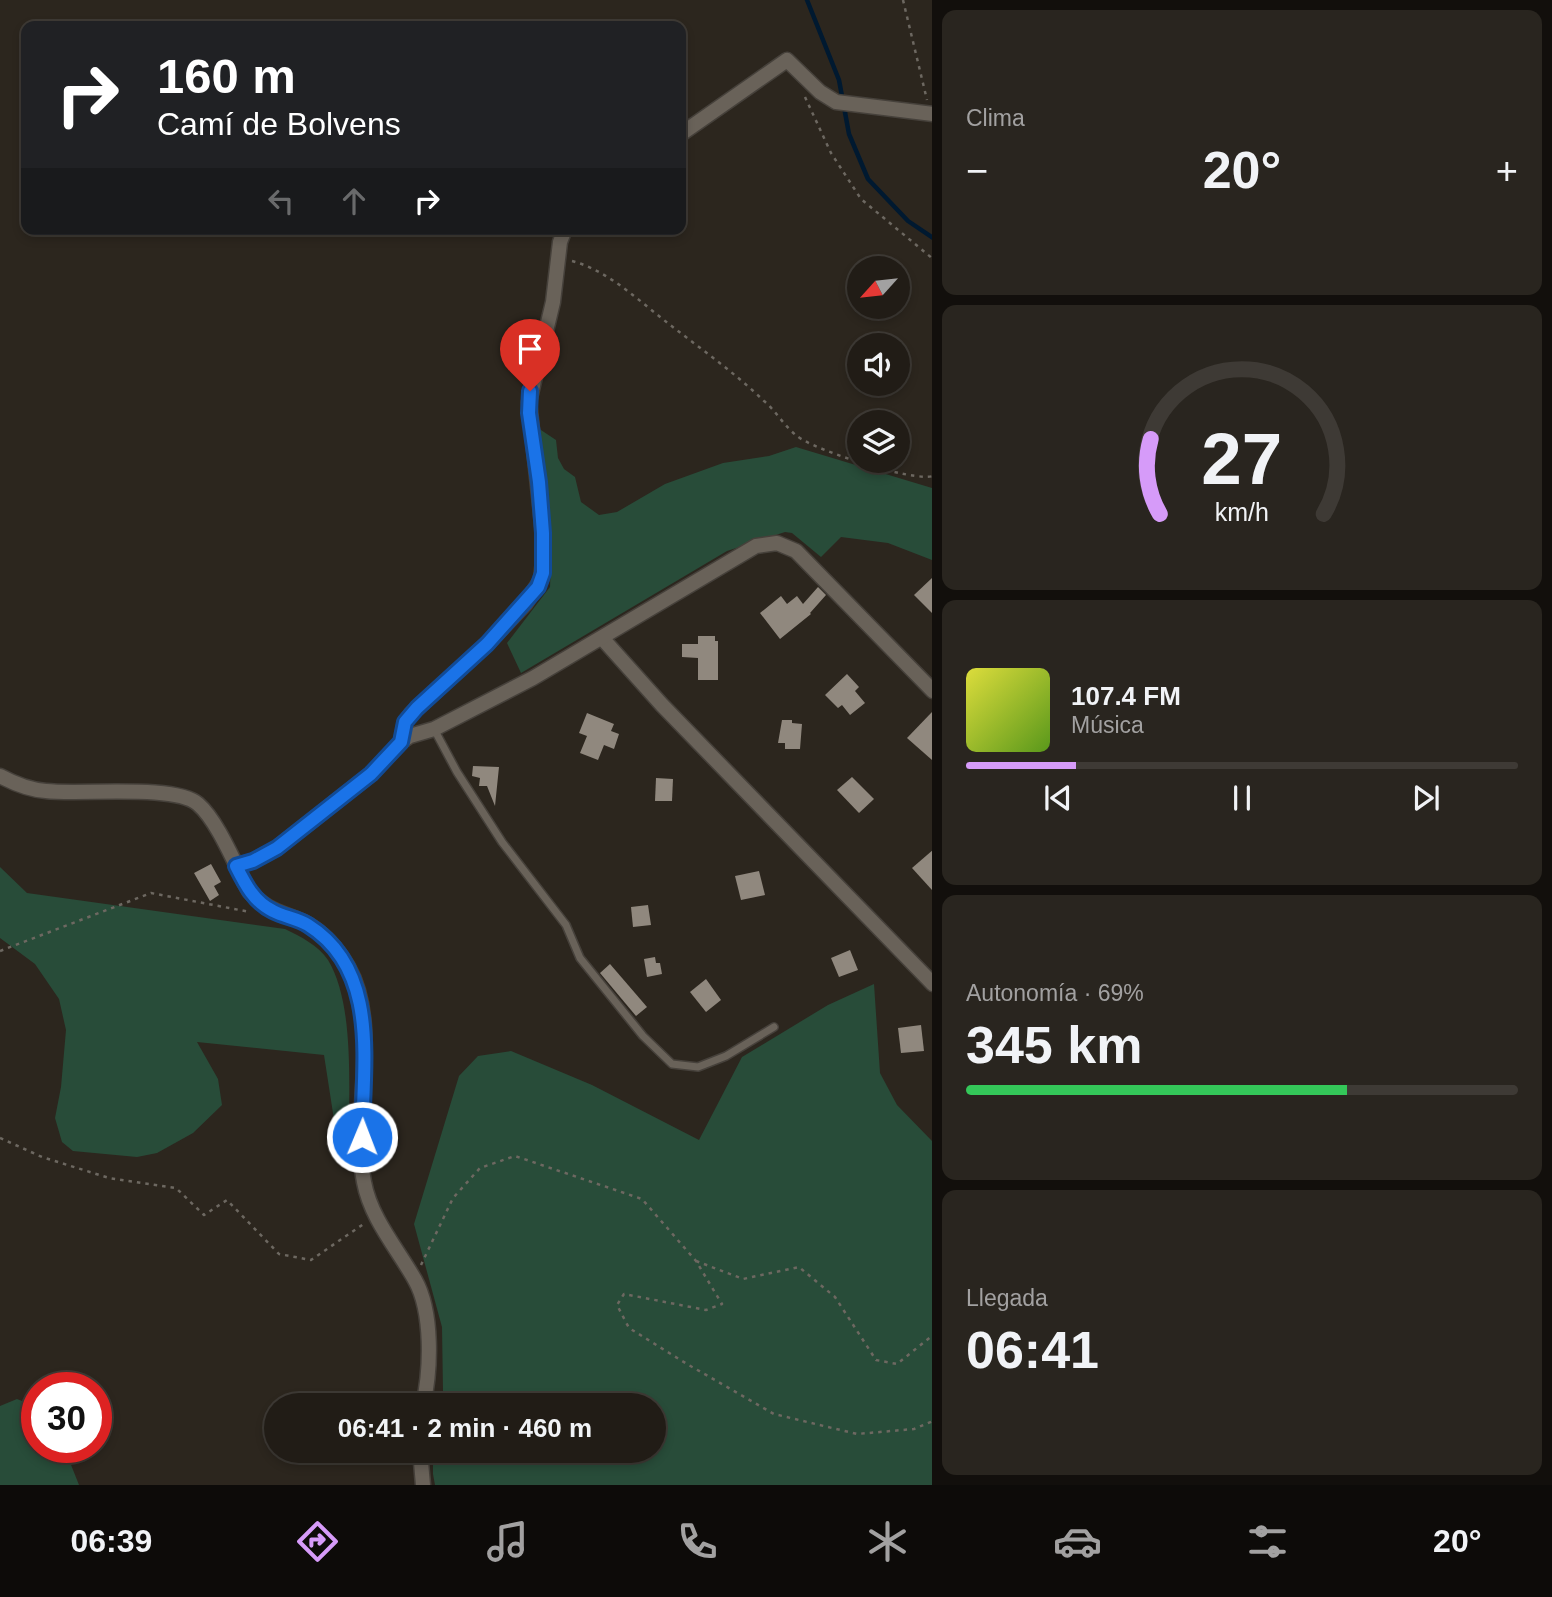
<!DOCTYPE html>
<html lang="es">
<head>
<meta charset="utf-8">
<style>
	body { margin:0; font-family:Helvetica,sans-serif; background:#29251f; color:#f1f3f6; height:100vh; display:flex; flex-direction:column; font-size:26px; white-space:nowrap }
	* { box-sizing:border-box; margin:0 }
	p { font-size:23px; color:#a2a1a1 }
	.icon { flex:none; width:38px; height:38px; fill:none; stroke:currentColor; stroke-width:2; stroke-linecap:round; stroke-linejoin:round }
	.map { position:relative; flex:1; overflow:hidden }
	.sheet { display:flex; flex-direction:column; gap:10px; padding:10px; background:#120f0c; width:620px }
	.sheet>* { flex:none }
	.top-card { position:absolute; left:21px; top:21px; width:665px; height:214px; border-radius:14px; box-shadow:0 4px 10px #0003,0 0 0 2px #3e3a35; background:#202124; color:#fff; overflow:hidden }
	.needle { width:46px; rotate:243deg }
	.buttons { position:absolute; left:847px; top:256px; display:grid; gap:14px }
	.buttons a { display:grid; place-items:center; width:63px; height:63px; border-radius:50%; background:#211c16; box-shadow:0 4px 10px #0003,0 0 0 2px #3e3a35; font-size:35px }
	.speed { position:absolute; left:21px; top:1372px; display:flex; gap:14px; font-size:35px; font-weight:700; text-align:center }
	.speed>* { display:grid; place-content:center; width:91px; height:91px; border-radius:50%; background:#211c16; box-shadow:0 4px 10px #0003,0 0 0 2px #3e3a35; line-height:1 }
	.speed .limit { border:10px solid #d22; background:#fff; color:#111 }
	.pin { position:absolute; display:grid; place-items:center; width:60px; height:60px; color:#fff; margin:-72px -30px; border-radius:50% 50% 50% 0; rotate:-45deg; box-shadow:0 0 7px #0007 }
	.pin .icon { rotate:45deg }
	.me { position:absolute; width:77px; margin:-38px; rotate:1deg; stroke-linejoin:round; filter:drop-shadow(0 0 5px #0008) }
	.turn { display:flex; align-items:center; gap:24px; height:147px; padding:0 21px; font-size:32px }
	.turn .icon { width:91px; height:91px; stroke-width:2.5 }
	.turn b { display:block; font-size:49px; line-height:60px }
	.lanes { display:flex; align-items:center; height:66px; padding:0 21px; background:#0003; justify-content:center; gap:35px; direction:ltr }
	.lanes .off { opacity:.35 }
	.big { font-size:52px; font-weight:800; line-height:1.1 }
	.sheet .widget { flex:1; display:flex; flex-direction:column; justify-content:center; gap:10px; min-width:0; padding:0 24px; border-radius:14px; background:#29251f }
	.sheet .dial { align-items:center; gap:0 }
	.dial svg { height:182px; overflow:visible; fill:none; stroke:#3e3a35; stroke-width:7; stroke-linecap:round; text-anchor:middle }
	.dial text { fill:#f1f3f6; stroke:none }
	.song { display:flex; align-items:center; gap:21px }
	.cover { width:84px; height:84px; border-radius:10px; background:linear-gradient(135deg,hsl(60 70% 55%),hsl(90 70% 35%)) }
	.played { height:7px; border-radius:4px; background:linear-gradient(90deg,#d69bf9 20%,#3e3a35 20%) }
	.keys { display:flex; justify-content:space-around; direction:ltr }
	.heat { display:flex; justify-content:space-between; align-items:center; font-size:38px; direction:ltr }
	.charge { height:10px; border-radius:5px; background:linear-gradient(90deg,#34c759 69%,#3e3a35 0) }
	.trip { position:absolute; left:264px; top:1393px; width:402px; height:70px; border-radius:35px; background:#211c16; box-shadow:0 4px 10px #0003,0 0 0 2px #3e3a35; font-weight:800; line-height:70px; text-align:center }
	.menu { display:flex; height:112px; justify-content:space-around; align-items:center; background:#0d0b09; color:#a2a1a1 }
	.menu .icon { width:49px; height:49px }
	.menu .selected { color:#d69bf9 }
	.menu b { font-size:32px; color:#f1f3f6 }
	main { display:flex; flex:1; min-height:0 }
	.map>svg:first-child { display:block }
	.green { fill:#284c39 }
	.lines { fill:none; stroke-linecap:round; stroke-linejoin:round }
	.stream { stroke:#001930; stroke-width:4.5 }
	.building { fill:#90887e }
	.lane-casing { stroke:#46413b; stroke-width:10 }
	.street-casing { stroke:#46413b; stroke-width:17 }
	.path { stroke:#6d6861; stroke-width:2.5; stroke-dasharray:3.5 5; stroke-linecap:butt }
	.lane { stroke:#696259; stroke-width:7 }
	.street { stroke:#696259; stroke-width:14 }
	.route-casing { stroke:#114b97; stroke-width:18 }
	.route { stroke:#1a73e8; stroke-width:12 }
</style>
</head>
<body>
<main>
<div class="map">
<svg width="933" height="1485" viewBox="0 0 933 1485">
	<rect width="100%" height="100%" fill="#2c261e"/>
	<g class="green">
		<polygon points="538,428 556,440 558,458 564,469 575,477 581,502 599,515 617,512 665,484 723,463 769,456 796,447 932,488 932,560 888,543 841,537 821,557 792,533 785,532 727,551 521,673 507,643 550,587 551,561 547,493"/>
		<path d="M0 867 27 893 285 929C301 937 318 945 328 960 356 1006 348 1096 349 1150L339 1152 324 1055 197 1042 218 1079 222 1105 193 1133 157 1153 137 1157 73 1151 62 1142 55 1118 61 1087 66 1030 59 999 35 964 0 938Z"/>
		<polygon points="874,984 880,1073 897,1105 932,1141 932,1485 435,1485 433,1474 433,1451 654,1451 654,1405 440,1405 443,1391 442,1327 414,1224 459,1076 478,1056 511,1051 592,1085 699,1140 742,1057 828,1005"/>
		<polygon points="17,1399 37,1407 37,1447 64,1447 79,1485 0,1485 0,1406"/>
	</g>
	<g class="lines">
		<polyline class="stream" points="807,0 839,80 849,134 868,179 908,221 933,238"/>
	</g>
	<g class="building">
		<polygon points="933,577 933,614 914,595"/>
		<polygon points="818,587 826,595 810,613 811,614 780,639 760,613 781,596 787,604 797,596 803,604"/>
		<polygon points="698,636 715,636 715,641 718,641 718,680 698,680 698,658 682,657 682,644 698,644"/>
		<polygon points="847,674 859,687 855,691 865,703 850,715 842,705 838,708 825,695"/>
		<polygon points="933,711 933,761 907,738"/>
		<polygon points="587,713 614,724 611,731 619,734 614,749 604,745 598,760 580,753 587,736 579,733"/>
		<polygon points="782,720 792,720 792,723 802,724 800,749 785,749 785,743 778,743"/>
		<polygon points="473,766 499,767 495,806 487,786 479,786 480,778 472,776"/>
		<polygon points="852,777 874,799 859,813 837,790"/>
		<polygon points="656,778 673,779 672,801 655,801"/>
		<polygon points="933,850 933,891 912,868"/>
		<polygon points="211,864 221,882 214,886 219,895 210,901 194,873"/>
		<polygon points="759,871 765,895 741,900 735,876"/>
		<polygon points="648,905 651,925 633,927 631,907"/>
		<polygon points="850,950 858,970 839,977 831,958"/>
		<polygon points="655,957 656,963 660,963 662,974 647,977 644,959"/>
		<polygon points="610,964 647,1007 636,1016 600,973"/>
		<polygon points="706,979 721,1000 706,1012 690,992"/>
		<polygon points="921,1025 924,1051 901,1053 898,1028"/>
	</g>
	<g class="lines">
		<defs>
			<polyline id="lane" points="434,729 457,772 502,842 566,925 580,958 643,1036 672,1064 698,1067 726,1056 774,1027"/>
			<g id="street">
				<polyline points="681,134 787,60 820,92 836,102 933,114"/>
				<polyline points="602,638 662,705 933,984"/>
				<polyline points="401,742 405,722 411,714 487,644 525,604 541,580 543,561 543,533 529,402 553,302 560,242 565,229"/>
				<path d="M0 776C13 783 31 790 46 791 80 795 175 784 198 804 218 821 236 867 249 891 267 911 281 912 304 922 322 931 338 949 348 967 382 1026 351 1117 364 1182 371 1219 397 1248 415 1280 433 1312 431 1370 423 1405"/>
				<polyline points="236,866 253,861 277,848 371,774 401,742 410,736 434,729 533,678 756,546 777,543 796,551 933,691"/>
				<polyline points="420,1451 423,1485"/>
			</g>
		</defs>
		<use href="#lane" class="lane-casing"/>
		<use href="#street" class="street-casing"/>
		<g class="path">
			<polyline points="903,0 927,100"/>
			<polyline points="805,97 831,153 861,199 933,259"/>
			<path d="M572 261C609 271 639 301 669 324 701 349 735 373 764 401 776 411 784 426 797 436 814 450 912 482 933 476"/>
			<polyline points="0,951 151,893 250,912"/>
			<polyline points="0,1138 42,1157 109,1178 176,1188 204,1215 227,1200 279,1254 311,1260 365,1223"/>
			<polyline points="696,1261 743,1279 799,1267 835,1297 876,1360 897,1364 933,1335"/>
			<polyline points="421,1265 453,1198 480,1168 515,1156 642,1199 696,1261 722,1304 706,1310 624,1294 617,1305 629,1328 687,1364 774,1414 857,1434 914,1429 933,1421"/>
		</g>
		<use href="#lane" class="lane"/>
		<use href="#street" class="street"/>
	</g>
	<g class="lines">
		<defs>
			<path id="route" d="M362 1137C363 1063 380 970 308 925 297 918 284 917 273 911 254 902 245 884 236 866L253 861 277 848 371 774 401 742 405 722 417 708 487 644 538 587 543 573V533L539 482 529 413 530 391"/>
		</defs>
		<use href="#route" class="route-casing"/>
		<use href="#route" class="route"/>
	</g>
</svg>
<div class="buttons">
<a><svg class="needle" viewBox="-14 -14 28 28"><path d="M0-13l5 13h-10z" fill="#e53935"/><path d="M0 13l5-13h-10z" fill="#a2a1a1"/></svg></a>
<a><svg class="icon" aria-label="sound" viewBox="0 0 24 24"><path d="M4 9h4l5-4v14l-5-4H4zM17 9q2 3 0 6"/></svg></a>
<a><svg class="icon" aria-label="layers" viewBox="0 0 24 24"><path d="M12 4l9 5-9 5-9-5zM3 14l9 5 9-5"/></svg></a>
</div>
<div class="speed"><div class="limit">30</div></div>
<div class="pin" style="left:530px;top:391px;background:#d93025"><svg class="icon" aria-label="arrive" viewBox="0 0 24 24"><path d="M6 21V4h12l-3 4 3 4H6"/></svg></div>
<svg class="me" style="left:362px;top:1137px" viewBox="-20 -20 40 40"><circle r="17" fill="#1a73e8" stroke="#fff" stroke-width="3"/><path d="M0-11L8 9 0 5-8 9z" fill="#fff"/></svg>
<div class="trip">06:41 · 2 min · 460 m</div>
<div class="top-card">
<div class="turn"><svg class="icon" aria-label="right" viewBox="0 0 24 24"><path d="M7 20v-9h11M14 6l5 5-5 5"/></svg><div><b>160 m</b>Camí de Bolvens</div></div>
<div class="lanes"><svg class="icon off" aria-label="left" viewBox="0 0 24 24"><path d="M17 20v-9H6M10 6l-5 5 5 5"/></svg><svg class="icon off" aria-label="ahead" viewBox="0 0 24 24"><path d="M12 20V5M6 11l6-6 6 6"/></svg><svg class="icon" aria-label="right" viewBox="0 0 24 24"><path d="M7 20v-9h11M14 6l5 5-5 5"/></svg></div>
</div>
</div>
<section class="sheet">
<div class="widget"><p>Clima</p>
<div class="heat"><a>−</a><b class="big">20°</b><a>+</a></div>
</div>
<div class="widget dial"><svg viewBox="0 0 100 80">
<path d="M14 69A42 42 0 1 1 86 69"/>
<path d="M14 69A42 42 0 0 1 10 36" stroke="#d69bf9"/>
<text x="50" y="56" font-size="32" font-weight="700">27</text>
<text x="50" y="72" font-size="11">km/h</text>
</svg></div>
<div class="widget">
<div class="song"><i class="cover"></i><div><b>107.4 FM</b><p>Música</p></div></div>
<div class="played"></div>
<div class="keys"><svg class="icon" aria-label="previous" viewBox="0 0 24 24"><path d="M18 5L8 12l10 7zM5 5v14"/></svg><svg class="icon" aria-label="pause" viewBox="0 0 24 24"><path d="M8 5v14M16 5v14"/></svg><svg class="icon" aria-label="next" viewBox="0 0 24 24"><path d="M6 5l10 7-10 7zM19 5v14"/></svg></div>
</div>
<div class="widget"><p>Autonomía · 69%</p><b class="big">345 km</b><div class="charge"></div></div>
<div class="widget"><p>Llegada</p><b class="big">06:41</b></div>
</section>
</main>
<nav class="menu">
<b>06:39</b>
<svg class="icon selected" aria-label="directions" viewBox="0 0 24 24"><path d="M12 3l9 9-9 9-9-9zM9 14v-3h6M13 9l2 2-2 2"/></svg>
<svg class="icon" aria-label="music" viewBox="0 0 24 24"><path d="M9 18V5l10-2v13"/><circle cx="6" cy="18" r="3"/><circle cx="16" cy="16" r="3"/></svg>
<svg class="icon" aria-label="phone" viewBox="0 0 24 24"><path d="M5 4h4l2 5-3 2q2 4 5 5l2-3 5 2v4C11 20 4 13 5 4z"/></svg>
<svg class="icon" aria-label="climate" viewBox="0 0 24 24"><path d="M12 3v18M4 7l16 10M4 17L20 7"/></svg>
<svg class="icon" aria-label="car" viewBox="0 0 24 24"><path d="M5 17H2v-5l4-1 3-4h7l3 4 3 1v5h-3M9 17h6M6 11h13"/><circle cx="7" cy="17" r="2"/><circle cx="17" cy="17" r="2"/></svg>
<svg class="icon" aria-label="filters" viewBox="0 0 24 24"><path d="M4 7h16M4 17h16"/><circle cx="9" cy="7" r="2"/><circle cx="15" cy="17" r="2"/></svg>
<b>20°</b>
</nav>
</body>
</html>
